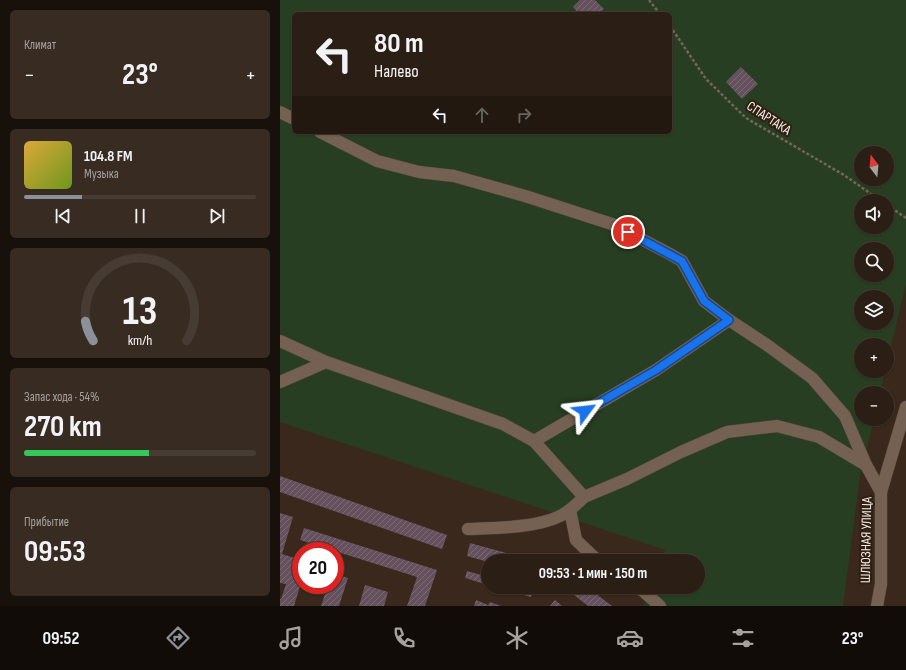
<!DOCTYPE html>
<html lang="ru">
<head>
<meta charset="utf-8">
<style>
	body { margin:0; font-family:"Sofia Sans Condensed",sans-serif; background:#372b22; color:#f1f3f6; height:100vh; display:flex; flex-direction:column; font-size:15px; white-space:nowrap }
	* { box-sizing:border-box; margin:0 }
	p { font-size:13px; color:#a6a2a0 }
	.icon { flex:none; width:22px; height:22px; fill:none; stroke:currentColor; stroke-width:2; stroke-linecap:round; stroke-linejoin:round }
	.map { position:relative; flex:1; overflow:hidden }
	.panel { display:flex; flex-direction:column; gap:10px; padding:10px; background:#18100b; width:280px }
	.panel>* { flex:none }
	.banner { position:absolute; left:12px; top:12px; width:380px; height:122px; border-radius:6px; box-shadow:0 1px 3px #0004,0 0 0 1px #473c34; background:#2b1e14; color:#f1f3f6; overflow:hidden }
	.needle { width:26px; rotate:344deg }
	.controls { position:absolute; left:574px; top:146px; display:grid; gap:8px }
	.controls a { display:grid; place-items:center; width:40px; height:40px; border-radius:50%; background:#2b1e14; box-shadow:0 1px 3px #0004,0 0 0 1px #473c34; font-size:20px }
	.speed { position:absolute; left:12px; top:542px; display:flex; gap:8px; font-size:20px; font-weight:700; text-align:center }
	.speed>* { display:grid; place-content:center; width:52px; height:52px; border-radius:50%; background:#2b1e14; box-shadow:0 1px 3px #0004,0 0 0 1px #473c34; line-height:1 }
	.speed .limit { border:6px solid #d22; background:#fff; color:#111 }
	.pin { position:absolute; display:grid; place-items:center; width:34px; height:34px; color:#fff; margin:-17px; border:2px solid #fff; border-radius:50%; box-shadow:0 1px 4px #0007 }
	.me { position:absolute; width:44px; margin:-22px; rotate:60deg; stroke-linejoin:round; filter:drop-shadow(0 0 3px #0008) }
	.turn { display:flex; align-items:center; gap:14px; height:84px; padding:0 16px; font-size:18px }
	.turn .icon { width:52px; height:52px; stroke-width:2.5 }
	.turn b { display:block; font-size:28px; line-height:34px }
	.lanes { display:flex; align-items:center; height:38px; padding:0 16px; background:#0003; justify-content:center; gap:20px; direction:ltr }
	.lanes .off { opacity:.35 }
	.big { font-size:30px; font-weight:700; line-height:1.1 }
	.panel .tile { flex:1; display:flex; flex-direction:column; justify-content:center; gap:6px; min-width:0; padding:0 14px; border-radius:6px; background:#372b22 }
	.panel .dial { align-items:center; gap:0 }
	.dial svg { height:104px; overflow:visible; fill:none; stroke:#473c34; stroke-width:7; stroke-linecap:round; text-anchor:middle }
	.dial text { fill:#f1f3f6; stroke:none }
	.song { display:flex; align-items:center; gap:12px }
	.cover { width:48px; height:48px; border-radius:6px; background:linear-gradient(135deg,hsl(40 70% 55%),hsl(80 70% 35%)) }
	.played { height:4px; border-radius:2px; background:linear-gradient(90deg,#8c9099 25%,#473c34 25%) }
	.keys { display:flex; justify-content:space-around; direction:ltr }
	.heat { display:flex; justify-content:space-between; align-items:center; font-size:22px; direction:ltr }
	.charge { height:6px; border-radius:3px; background:linear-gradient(90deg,#34c759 54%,#473c34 0) }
	.trip { position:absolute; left:201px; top:554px; width:224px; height:40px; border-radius:20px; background:#2b1e14; box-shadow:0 1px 3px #0004,0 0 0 1px #473c34; font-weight:700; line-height:40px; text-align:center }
	.tab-bar { display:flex; height:64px; justify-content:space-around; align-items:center; background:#110c08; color:#a6a2a0 }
	.tab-bar .icon { width:28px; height:28px }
	.tab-bar .selected { color:#8c9099 }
	.tab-bar b { font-size:18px; color:#f1f3f6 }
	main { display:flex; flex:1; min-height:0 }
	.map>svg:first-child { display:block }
	.garden { fill:#273e22; fill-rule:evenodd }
	.building { fill:url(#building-hatch) }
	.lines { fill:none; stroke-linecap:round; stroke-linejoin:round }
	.minor-casing { stroke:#54463b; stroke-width:13 }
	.path { stroke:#75655a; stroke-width:2.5; stroke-dasharray:3 2; stroke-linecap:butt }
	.minor { stroke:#746152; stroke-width:12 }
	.route-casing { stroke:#114b97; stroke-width:10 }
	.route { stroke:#1a73e8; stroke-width:7 }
	.labels { text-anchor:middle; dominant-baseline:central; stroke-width:4; stroke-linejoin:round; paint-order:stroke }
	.street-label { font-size:14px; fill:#f9eee5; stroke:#2f1f12 }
</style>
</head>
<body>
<main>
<section class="panel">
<div class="tile"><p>Климат</p>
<div class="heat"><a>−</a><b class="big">23°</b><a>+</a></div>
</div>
<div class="tile">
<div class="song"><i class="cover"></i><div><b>104.8 FM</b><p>Музыка</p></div></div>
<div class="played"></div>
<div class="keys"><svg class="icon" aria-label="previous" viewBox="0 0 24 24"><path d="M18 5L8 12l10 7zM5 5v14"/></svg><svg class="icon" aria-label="pause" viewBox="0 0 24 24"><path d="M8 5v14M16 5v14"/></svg><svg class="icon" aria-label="next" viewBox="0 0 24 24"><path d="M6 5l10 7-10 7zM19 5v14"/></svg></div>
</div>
<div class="tile dial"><svg viewBox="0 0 100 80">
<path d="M14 69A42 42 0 1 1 86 69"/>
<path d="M14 69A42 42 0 0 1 8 54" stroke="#8c9099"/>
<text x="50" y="56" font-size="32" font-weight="700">13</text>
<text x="50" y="72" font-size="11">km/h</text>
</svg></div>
<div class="tile"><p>Запас хода · 54%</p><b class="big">270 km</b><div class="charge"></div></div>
<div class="tile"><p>Прибытие</p><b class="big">09:53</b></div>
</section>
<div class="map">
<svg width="626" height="606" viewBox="0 0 626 606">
	<defs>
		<pattern id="building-hatch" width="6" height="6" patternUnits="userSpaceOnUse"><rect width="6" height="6" fill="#65515e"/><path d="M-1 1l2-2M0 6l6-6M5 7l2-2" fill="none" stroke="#7c6a75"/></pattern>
	</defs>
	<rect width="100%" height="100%" fill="#39281b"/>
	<path class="garden" d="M0 0H626V284L607 363V345H581V371H605L600 393H581V419H594L580 476 563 606H363L371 587H418V561H381L385 550 0 422ZM14 14H390V132H14ZM581 153H607V179H581ZM581 201H607V227H581ZM581 249H607V275H581ZM581 297H607V323H581Z"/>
	<g class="building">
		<polygon points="300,0 315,0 324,9 319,14 299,14 293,7"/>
		<polygon points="461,67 478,84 462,99 446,82"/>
		<polygon points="0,476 167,535 162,549 0,492"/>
		<polygon points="0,513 13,517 2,554 21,560 21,583 14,606 0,606 0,599 1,599 6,584 0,583"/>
		<polygon points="24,528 157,570 145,606 127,606 137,577 20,540"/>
		<polygon points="190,543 255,561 208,561 208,562 187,556"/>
		<polygon points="187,571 208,577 208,585 185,578"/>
		<polygon points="55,574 68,578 59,606 41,606 48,585 55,585"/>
		<polygon points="85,585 108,592 104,606 79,606"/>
		<polygon points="227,587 240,587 253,591 251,597 226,590"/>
		<polygon points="284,587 307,587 332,606 308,606"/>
		<polygon points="196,600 208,605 210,602 221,606 194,606"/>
		<polygon points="275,600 282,606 270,606"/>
	</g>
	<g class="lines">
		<defs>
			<g id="minor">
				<polyline points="0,112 14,119"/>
				<polyline points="40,132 97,161 139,172 174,176 245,196 335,225 388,253 402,261 424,301 449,320 487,345 532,378 565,416 586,465"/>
				<polyline points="0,341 46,362"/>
				<path d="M0 382 46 362 223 424 254 441 304 497C297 504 289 512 280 516 256 528 215 528 188 529"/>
				<polyline points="254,441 376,370 449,320"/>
				<polyline points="304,497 347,479 401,452 447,432 497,426 539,437 586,465 601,492"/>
				<polyline points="290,510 296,540 318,561"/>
				<polyline points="355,587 363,591 380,606"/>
				<polyline points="597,606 601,584 601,492 626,407"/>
			</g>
		</defs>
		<use href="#minor" class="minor-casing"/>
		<g class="path">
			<polyline points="369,0 380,14"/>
			<polyline points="390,26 426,79 466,118 564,175 601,201"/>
			<polyline points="607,205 626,218"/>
		</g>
		<use href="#minor" class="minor"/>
	</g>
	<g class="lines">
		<defs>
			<polyline id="route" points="305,411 376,370 449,320 424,301 402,261 348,232"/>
		</defs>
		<use href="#route" class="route-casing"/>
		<use href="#route" class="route"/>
	</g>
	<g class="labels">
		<g class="street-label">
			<text transform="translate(489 118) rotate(33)">СПАРТАКА</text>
			<text transform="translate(586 540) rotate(-89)">ШЛЮЗНАЯ УЛИЦА</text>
		</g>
	</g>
</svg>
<div class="controls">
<a><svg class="needle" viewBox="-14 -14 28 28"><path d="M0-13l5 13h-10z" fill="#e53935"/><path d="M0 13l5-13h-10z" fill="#a6a2a0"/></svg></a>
<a><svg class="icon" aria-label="sound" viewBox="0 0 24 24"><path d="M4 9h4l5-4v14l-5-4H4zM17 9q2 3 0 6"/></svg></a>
<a><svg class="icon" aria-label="search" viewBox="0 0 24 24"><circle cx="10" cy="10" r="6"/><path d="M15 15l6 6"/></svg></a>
<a><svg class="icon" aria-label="layers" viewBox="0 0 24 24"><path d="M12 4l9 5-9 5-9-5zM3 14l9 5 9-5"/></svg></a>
<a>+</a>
<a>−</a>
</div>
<div class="speed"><div class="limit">20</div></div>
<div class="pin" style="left:348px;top:232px;background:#d93025"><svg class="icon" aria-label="arrive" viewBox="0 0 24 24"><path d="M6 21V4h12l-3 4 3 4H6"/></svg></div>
<svg class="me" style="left:305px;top:411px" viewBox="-20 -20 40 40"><path d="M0-17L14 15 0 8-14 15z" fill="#1a73e8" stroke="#fff" stroke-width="4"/></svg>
<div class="trip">09:53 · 1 мин · 150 m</div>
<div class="banner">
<div class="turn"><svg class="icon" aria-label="left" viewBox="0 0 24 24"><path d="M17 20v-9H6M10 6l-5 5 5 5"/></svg><div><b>80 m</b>Налево</div></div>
<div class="lanes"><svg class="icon" aria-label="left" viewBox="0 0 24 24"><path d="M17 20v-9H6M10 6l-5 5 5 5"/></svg><svg class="icon off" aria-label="ahead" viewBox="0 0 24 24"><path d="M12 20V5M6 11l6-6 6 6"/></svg><svg class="icon off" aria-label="right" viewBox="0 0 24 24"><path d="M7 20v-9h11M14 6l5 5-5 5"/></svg></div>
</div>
</div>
</main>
<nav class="tab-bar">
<b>09:52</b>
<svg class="icon selected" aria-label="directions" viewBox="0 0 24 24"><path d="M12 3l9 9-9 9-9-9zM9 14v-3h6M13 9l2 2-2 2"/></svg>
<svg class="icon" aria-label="music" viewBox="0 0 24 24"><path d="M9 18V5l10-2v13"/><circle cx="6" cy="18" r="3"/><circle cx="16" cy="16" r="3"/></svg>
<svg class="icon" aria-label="phone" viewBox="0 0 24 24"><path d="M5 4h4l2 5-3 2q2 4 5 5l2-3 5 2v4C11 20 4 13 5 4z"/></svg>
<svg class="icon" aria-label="climate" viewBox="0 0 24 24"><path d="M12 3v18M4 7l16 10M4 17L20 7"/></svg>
<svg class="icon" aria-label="car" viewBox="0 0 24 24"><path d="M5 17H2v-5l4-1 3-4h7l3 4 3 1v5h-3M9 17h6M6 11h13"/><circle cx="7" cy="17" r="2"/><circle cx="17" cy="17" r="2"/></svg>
<svg class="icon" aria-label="filters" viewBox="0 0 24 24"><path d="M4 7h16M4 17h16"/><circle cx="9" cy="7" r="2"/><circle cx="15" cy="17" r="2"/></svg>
<b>23°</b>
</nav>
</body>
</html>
